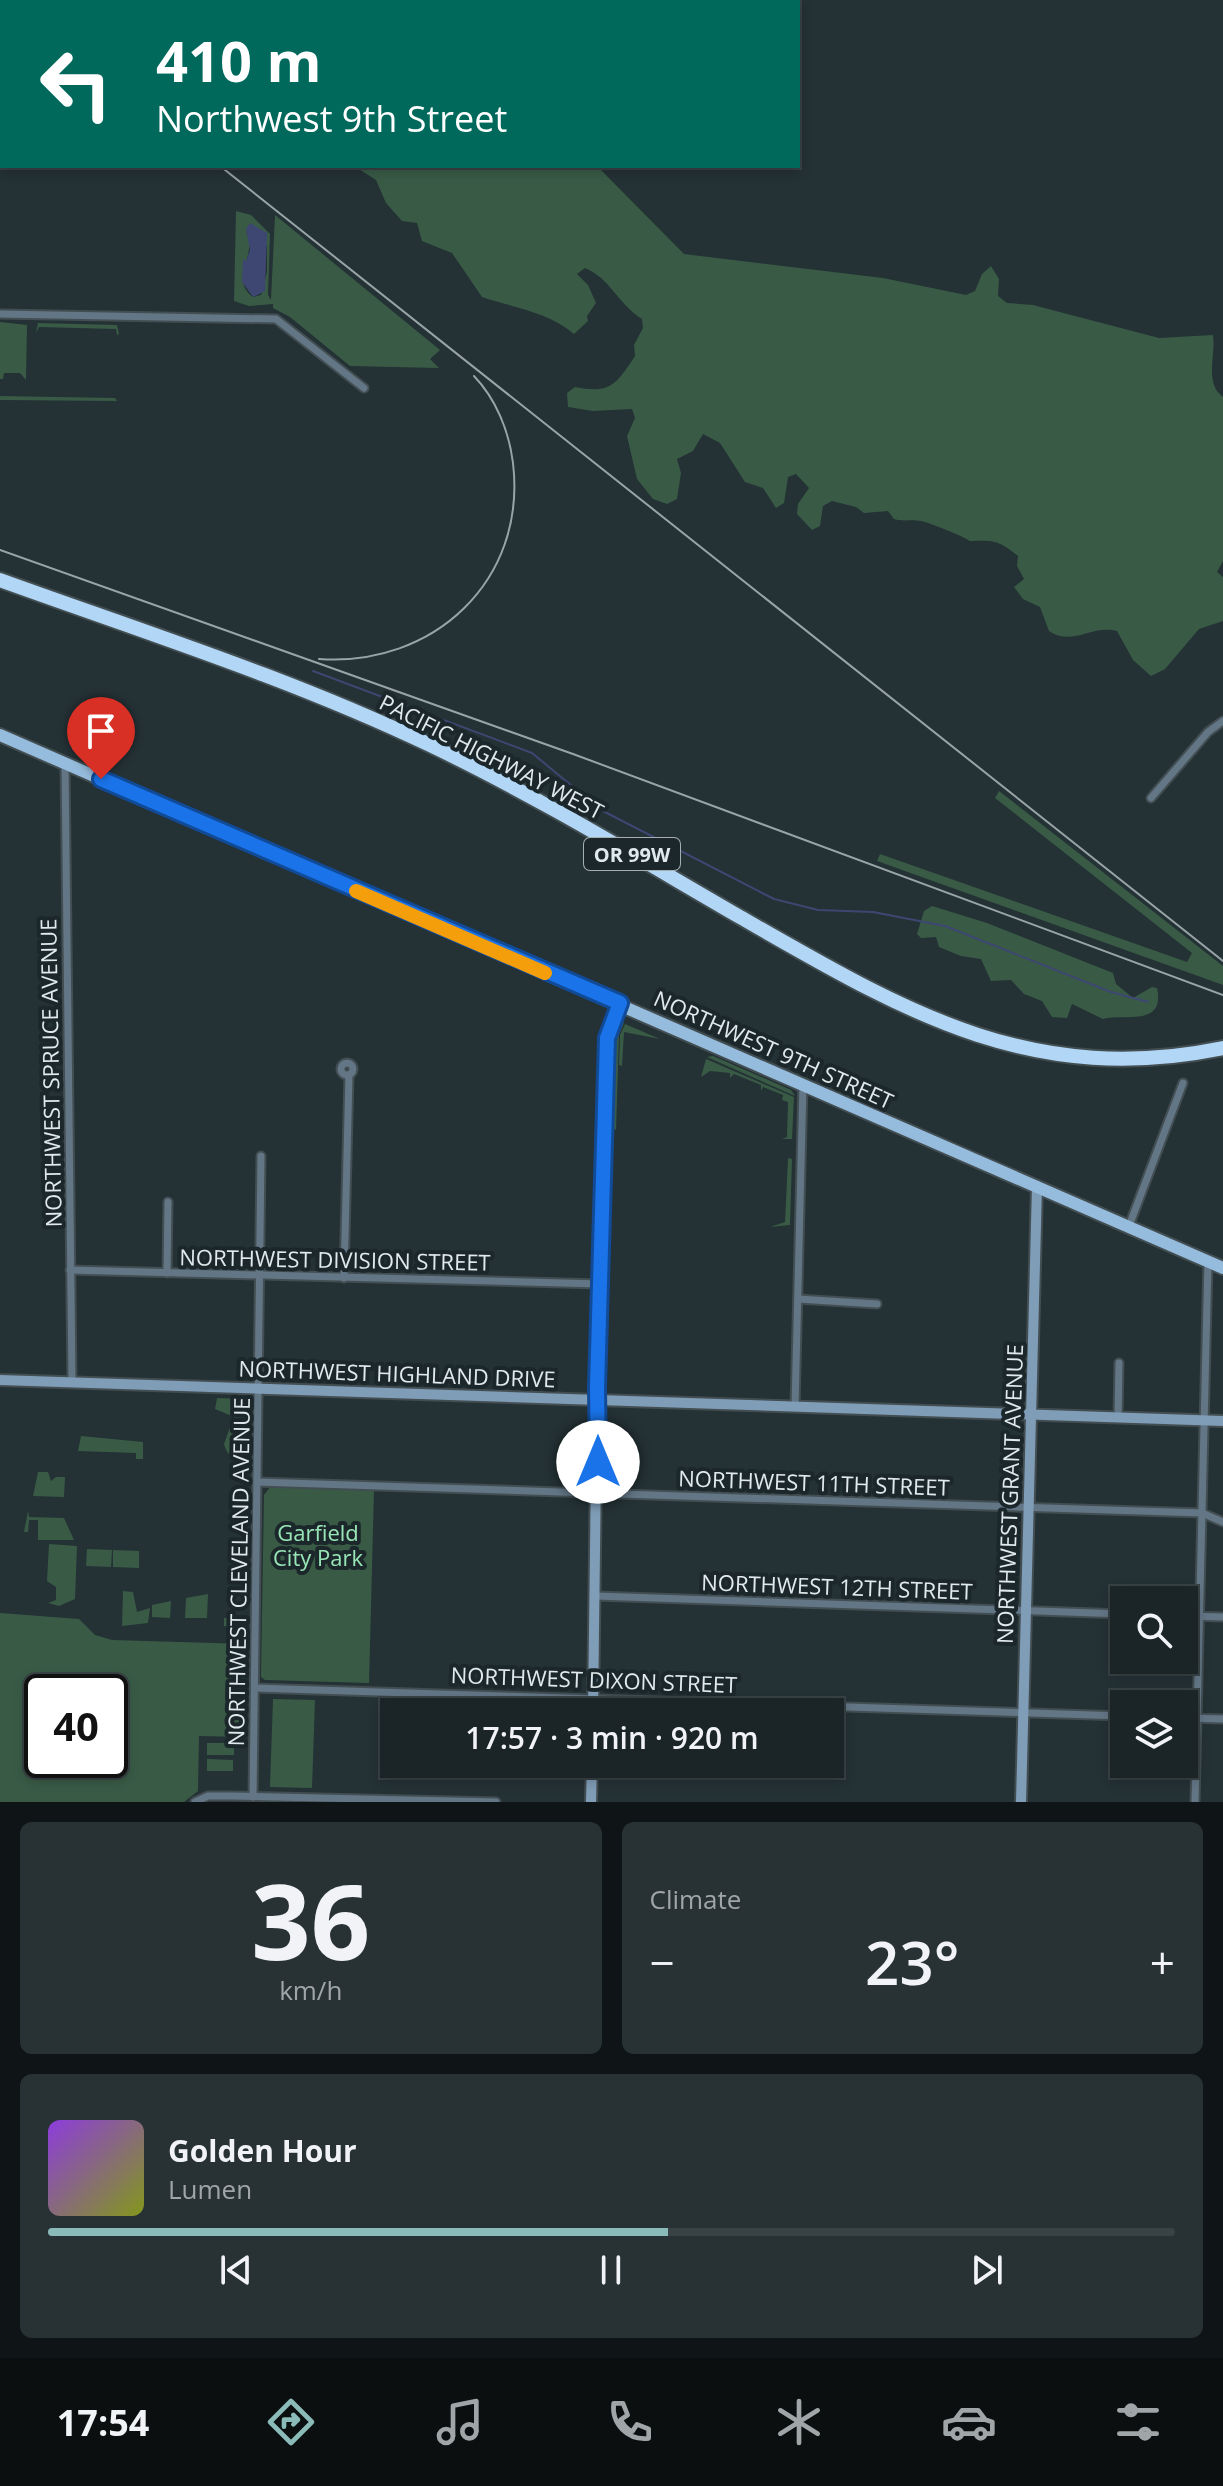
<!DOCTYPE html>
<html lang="en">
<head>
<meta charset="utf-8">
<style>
	body { margin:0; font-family:"Open Sans",sans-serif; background:#283134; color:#f1f3f6; height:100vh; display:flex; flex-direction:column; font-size:30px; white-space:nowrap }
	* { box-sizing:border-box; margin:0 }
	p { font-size:26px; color:#a0a5a8 }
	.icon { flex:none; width:44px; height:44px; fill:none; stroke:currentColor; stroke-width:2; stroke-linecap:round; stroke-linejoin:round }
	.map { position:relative; height:1802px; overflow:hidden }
	.drawer { display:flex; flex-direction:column; gap:20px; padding:20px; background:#0f1416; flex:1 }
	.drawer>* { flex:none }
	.hud { position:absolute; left:0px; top:0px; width:800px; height:168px; box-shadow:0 4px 12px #0003,0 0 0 2px #394245; background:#00695c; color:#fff; overflow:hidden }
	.fabs { position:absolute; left:1110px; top:1586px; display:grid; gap:16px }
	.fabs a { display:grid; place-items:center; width:88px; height:88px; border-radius:0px; background:#1b2528; box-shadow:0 4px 12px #0003,0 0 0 2px #394245; font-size:40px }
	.speed { position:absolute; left:24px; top:1674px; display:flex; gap:16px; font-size:40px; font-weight:700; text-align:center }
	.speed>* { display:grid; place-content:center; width:104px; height:104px; border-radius:50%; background:#1b2528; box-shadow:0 4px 12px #0003,0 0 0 2px #394245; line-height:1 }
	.speed .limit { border:4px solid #111; border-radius:12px; background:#fff; color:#111 }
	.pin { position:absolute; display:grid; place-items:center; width:68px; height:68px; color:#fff; margin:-82px -34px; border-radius:50% 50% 50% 0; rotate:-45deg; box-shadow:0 0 8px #0007 }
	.pin .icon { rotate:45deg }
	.me { position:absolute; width:88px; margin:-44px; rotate:0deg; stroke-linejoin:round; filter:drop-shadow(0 0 6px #0008) }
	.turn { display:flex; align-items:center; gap:28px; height:168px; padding:0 24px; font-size:36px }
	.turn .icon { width:104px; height:104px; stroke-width:2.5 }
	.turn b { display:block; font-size:56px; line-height:68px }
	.big { font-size:60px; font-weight:600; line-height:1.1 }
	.drawer .widget { flex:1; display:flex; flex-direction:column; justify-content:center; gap:12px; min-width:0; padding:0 28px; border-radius:12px; background:#283134 }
	.drawer .dial { align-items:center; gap:0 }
	.dial b { font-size:104px; line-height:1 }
	.song { display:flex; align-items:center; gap:24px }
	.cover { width:96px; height:96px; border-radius:12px; background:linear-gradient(135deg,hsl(270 70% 55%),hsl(70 70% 35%)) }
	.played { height:8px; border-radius:4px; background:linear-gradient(90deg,#8bbbb9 55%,#394245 55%) }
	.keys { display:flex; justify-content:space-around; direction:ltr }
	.heat { display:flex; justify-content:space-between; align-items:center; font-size:44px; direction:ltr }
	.drawer .tiles { flex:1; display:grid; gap:20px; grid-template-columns:1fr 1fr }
	.widget:last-child { grid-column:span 2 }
	.trip { position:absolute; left:380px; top:1698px; width:464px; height:80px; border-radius:0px; background:#1b2528; box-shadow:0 4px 12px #0003,0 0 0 2px #394245; font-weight:600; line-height:80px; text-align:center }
	.dock { display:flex; height:128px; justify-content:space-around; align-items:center; background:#0b0f10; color:#a0a5a8 }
	.dock .icon { width:56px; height:56px }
	.dock .on { color:#8bbbb9 }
	.dock b { font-size:36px; color:#f1f3f6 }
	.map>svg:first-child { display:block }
	.green { fill:#395b46; fill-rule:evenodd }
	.water { fill:#3e4772 }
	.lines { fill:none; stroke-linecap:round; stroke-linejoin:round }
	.stream { stroke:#3e4772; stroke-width:2 }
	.street-casing { stroke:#424e52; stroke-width:11 }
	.secondary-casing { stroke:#424e52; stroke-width:14 }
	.primary-casing { stroke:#424e52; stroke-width:16 }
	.highway-casing { stroke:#424e52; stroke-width:18 }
	.street { stroke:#637686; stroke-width:7 }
	.secondary { stroke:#809db7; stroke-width:10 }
	.primary { stroke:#96bcdd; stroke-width:12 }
	.highway { stroke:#b2d7f6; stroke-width:14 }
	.rail { stroke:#99a4a7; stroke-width:2 }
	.route-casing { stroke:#114b97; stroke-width:20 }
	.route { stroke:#1a73e8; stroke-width:14 }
	.slow { stroke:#f59e0b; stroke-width:14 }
	.labels { text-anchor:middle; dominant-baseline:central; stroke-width:8; stroke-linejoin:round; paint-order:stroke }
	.shield { fill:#1b272b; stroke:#a5afb1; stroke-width:2 }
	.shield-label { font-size:20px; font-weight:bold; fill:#e0e9eb }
	.street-label { font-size:22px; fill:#e0e9eb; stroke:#1b272b }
	.park-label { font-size:22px; fill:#98e6b6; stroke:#1b272b }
</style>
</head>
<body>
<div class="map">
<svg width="1223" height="1802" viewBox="0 0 1223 1802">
	<rect width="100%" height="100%" fill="#243135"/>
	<g class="green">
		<path d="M354 166H597L684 254 883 278 966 295 975 291 982 274 991 266 999 279 998 296 1007 303 1033 305 1159 338 1213 335C1216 356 1204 383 1223 397V561L1217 572 1223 577V621L1199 629 1165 669 1151 676 1133 660 1117 631C1092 624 1072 647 1049 631L1040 607 1023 599 1014 587 1024 579 1017 566 1018 556C999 540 993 540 970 541 965 537 928 522 921 521 912 519 904 522 894 519L888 511 864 513 856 507 832 501 823 506 820 526 812 530 797 514 798 504 809 488 796 474 788 477 784 503 776 508 763 488 745 482 720 443 703 434 693 451 677 459 681 473 677 499 667 504 653 499 637 479 627 436 635 418 632 409 593 411 568 407 567 393 575 387C610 394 616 385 635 356L634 345 643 328 642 319C617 303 611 279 585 268L577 274 588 285 596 303 587 316 588 321 574 334C549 312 511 307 482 297L452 253 422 241 417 223 402 221 386 203 376 180Z"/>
		<path d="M236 211 251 215 270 234 268 295 271 300 275 215 440 350 430 359 439 368 350 366 290 317 273 308V304L249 306 234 301ZM246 233 267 246V272L261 295 253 297C228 279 259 253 246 233Z"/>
		<polygon points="0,322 27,325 26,380 20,373 4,373 3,379 0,379"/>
		<polygon points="38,323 117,325 119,334 117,335 116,329 39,327 36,333"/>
		<polygon points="0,396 115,398 117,401 0,400"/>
		<polygon points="999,791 1223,966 1223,985 877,861 880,854 1187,962 1192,953 995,798"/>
		<path d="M932 906 987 923 1113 973 1116 984 1133 998 1152 987 1157 988C1166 1028 1121 1013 1103 1019L1072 1004 1067 1018 1052 1017 1042 1001 1024 994 1011 980 991 981 981 959 961 956 939 947 936 937 921 938 917 934 924 911Z"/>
		<polygon points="619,1021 624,1023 619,1035 616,1130 612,1127 615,1035"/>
		<polygon points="625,1024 660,1039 624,1032 622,1066 619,1065 620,1035"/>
		<polygon points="713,1056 791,1090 795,1096 707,1057"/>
		<polygon points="706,1059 794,1097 792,1139 782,1139 787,1137 788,1102 782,1100 783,1095 763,1087 761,1091 761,1085 734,1074 730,1078 730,1073 710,1071 701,1077"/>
		<polygon points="788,1158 792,1159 790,1225 770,1227 785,1222"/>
		<polygon points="217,1398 245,1399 246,1399 232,1416 215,1409"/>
		<path d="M246 1403 249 1404 246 1452 249 1466C238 1467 227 1455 224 1444L233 1419Z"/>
		<polygon points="81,1436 143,1442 143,1459 136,1459 136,1453 78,1451"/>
		<polygon points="38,1472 48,1472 51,1481 56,1477 65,1477 64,1497 33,1496"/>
		<polygon points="271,1486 374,1490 369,1683 265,1680 261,1677 264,1495"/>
		<polygon points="28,1511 29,1517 64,1518 74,1540 38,1540 38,1520 29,1520 28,1532 24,1532"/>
		<polygon points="49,1544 77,1546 75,1599 59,1606 48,1603 56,1600 56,1587 47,1581"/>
		<polygon points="87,1549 112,1550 111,1567 86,1566"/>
		<polygon points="113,1550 139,1551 139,1568 113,1567"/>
		<polygon points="123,1591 133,1592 137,1612 150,1608 148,1623 122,1626"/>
		<polygon points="208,1594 207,1618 185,1618 186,1598"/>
		<polygon points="171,1601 170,1618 152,1617 152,1605"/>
		<path d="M0 1613 79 1619 95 1635 112 1640 247 1644 245 1737 199 1736 198 1791 184 1802H0ZM42 1692H110V1760H42Z"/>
		<polygon points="244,1617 243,1629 224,1626 224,1618"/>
		<polygon points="273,1699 315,1700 312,1788 270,1787"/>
		<rect x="207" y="1743" width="27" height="12"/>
		<polygon points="207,1759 233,1760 233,1771 207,1771"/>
	</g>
	<polygon class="water" points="250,223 267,233 265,291 253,297 242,282 243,259 246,261 250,250 246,229"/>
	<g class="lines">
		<polyline class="stream" points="313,671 532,753 601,810 774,899 818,910 873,912 945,926 1111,992 1148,1002"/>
		<defs>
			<g id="street">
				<polyline points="0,314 276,319 364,388"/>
				<polyline points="65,764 72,1382"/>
				<polyline points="1151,798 1208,732 1223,721"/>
				<circle cx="347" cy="1069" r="6"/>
				<polyline points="1129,1226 1183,1083"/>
				<polyline points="70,1270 600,1284"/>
				<polyline points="167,1273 168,1202"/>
				<polyline points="344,1278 349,1075"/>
				<polyline points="798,1299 877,1304"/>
				<polyline points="795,1407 803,1084"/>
				<polyline points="1118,1418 1119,1363"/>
				<polyline points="257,1482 1202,1513 1223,1522"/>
				<polyline points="596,1596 1124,1614"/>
				<polyline points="1184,1616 1223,1617"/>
				<polyline points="255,1688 1124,1716"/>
				<polyline points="1184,1718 1223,1719"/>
				<polyline points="253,1797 261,1156"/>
				<polyline points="195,1802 208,1796 232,1796 496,1802"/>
				<polyline points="1195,1802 1208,1261"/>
			</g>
			<g id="secondary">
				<polyline points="0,1380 1223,1421"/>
				<polyline points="593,1712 597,1388 607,1038 620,1003"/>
				<polyline points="591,1802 592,1764"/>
				<polyline points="1021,1802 1037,1186"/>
			</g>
			<polyline id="primary" points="0,735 1223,1268"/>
			<path id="highway" d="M0 580C144 632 292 679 430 745 537 796 638 858 740 917 901 1009 1029 1088 1223 1048"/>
		</defs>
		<use href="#street" class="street-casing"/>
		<use href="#secondary" class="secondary-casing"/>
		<use href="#primary" class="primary-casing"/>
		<use href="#highway" class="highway-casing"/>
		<use href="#street" class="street"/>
		<use href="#secondary" class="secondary"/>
		<use href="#primary" class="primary"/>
		<use href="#highway" class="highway"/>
		<g class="rail">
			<polyline points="11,0 13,2"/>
			<polyline points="220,166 1223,961"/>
			<polyline points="0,550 573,754 1223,995"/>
			<path d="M319 659C433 667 527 581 513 463 509 431 496 399 474 376"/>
		</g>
	</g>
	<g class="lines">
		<defs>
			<polyline id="route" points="101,779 620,1003 607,1038 597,1388 598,1462"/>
		</defs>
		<use href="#route" class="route-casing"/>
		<use href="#route" class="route"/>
		<polyline class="slow" points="356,891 545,973"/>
	</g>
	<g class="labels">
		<rect class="shield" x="584" y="838" width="96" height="32" rx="6"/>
		<g class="shield-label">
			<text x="632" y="854">OR 99W</text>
		</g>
		<g class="street-label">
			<text transform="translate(492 756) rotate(27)">PACIFIC HIGHWAY WEST</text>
			<text transform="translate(774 1049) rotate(24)">NORTHWEST 9TH STREET</text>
			<text transform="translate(50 1073) rotate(-91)">NORTHWEST SPRUCE AVENUE</text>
			<text transform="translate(335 1259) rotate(1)">NORTHWEST DIVISION STREET</text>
			<text transform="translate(397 1373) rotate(2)">NORTHWEST HIGHLAND DRIVE</text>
			<text transform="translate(814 1482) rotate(2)">NORTHWEST 11TH STREET</text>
			<text transform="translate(1009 1494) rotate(-88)">NORTHWEST GRANT AVENUE</text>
			<text transform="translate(238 1572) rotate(-89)">NORTHWEST CLEVELAND AVENUE</text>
			<text transform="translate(837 1586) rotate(2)">NORTHWEST 12TH STREET</text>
			<text transform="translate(594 1679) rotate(2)">NORTHWEST DIXON STREET</text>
		</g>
		<g class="park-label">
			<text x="318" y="1532">Garfield<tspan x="318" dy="25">City Park</tspan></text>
		</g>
	</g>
</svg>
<div class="fabs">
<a><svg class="icon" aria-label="search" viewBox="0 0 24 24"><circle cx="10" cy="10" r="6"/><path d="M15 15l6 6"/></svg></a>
<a><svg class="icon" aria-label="layers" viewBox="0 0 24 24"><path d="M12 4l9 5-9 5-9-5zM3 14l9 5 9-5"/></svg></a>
</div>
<div class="speed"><div class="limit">40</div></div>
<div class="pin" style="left:101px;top:779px;background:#d93025"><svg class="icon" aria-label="arrive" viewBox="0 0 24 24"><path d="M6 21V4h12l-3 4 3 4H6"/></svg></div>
<svg class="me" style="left:598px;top:1462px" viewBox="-20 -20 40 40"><circle r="19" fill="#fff"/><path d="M0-13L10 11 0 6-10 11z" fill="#1a73e8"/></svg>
<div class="trip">17:57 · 3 min · 920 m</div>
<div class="hud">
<div class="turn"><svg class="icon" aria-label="left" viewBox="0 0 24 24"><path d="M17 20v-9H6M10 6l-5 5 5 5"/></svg><div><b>410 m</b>Northwest 9th Street</div></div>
</div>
</div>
<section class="drawer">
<div class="tiles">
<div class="widget dial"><b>36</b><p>km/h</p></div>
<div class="widget"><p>Climate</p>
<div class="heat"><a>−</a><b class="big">23°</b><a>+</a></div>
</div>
<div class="widget">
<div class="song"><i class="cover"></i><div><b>Golden Hour</b><p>Lumen</p></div></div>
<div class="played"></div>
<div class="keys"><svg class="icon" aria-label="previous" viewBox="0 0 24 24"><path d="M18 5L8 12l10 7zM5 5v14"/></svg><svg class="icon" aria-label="pause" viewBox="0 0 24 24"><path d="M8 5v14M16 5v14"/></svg><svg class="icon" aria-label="next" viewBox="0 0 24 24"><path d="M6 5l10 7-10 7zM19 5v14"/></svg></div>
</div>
</div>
</section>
<nav class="dock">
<b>17:54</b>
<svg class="icon on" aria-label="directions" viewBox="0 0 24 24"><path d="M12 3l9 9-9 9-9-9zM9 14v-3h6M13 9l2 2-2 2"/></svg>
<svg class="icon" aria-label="music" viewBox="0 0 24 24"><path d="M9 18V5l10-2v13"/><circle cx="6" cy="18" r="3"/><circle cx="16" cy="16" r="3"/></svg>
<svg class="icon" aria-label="phone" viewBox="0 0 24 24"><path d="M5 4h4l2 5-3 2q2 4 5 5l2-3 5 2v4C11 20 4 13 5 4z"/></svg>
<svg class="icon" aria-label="climate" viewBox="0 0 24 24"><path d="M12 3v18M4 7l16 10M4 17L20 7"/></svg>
<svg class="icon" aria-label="car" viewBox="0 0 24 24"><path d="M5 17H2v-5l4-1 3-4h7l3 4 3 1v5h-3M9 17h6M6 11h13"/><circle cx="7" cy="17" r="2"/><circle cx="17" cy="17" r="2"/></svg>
<svg class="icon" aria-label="filters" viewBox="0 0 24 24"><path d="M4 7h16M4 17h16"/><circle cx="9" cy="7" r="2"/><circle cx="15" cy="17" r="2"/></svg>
</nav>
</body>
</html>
